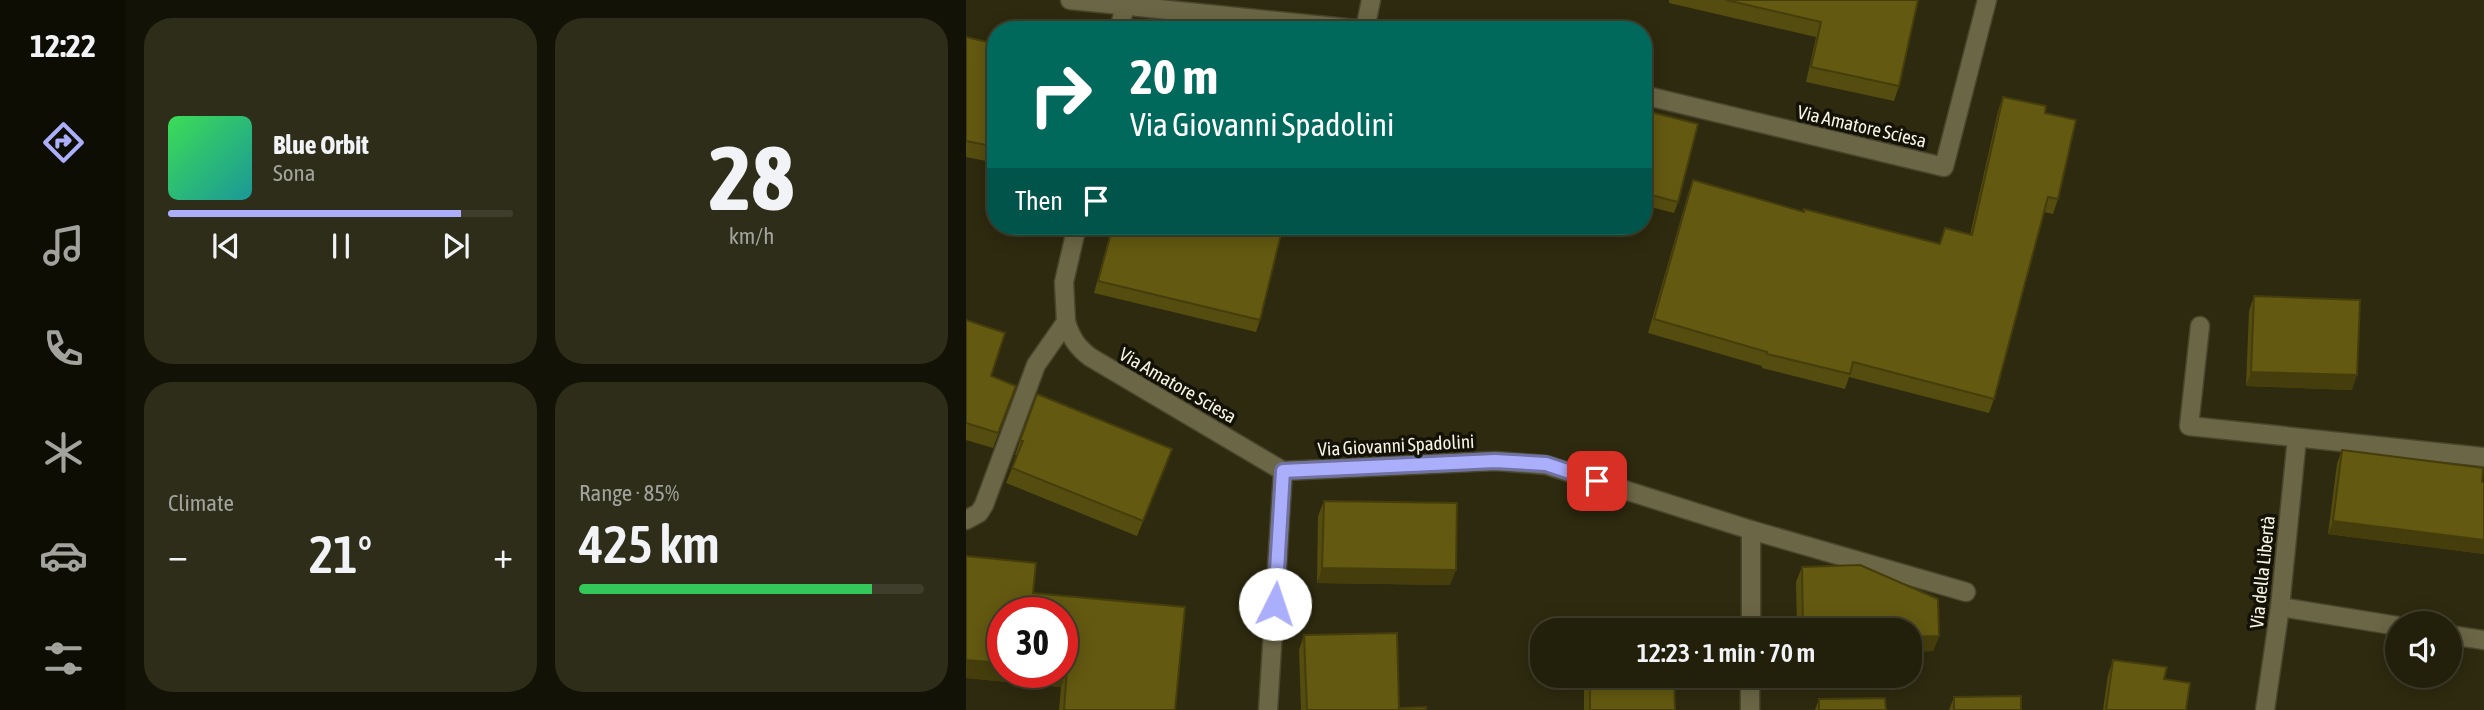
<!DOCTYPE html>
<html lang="en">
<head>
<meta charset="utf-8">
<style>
	body { margin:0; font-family:"Asap Condensed",sans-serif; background:#2e2d19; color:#f1f3f6; height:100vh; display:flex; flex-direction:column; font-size:26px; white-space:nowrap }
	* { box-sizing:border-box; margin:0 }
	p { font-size:23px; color:#a2a39d }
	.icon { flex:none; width:38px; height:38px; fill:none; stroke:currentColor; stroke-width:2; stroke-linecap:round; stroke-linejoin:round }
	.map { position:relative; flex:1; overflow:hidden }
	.side { display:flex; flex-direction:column; gap:18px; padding:18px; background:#131206; width:840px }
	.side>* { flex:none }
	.banner { position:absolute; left:21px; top:21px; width:665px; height:214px; border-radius:28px; box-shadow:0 4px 18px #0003,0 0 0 2px #3f3e2c; background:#00695c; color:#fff; overflow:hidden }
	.fabs { position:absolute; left:1419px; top:611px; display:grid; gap:14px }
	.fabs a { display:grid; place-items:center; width:77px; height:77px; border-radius:50%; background:#22200b; box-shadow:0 4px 18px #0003,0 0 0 2px #3f3e2c; font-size:35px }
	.speed { position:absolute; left:21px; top:597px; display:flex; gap:14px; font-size:35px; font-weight:700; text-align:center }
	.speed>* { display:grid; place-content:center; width:91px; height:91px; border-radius:50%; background:#22200b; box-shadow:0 4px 18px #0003,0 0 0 2px #3f3e2c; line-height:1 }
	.speed .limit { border:10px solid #d22; background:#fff; color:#111 }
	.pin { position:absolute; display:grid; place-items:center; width:60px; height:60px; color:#fff; margin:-30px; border-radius:14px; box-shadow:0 4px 10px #0006 }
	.me { position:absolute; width:77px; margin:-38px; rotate:4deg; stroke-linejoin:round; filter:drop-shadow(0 0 5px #0008) }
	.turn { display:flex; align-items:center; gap:24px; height:147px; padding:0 28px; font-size:32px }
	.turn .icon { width:91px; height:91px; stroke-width:2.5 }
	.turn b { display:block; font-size:49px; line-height:60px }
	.then { display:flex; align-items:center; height:66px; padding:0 28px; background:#0003; gap:14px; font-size:26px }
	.big { font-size:52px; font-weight:600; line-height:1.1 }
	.side .tile { flex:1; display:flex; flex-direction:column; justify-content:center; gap:10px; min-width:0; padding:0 24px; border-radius:28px; background:#2e2d19 }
	.side .dial { align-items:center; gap:0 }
	.dial b { font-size:91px; line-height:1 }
	.song { display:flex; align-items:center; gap:21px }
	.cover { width:84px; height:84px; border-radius:10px; background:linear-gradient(135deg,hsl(130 70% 55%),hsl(180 70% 35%)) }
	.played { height:7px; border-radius:4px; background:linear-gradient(90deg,#abaffb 85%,#3f3e2c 85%) }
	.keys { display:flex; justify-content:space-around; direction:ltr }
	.heat { display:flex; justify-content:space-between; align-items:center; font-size:38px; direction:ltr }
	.charge { height:10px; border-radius:5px; background:linear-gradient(90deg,#34c759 85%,#3f3e2c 0) }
	.side .tiles { flex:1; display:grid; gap:18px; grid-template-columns:repeat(2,1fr) }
	.trip { position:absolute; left:564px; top:618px; width:392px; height:70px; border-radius:28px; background:#22200b; box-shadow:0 4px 18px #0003,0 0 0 2px #3f3e2c; font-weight:600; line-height:70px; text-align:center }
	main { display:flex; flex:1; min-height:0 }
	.tab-bar { display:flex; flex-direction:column; width:126px; justify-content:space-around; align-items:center; background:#0e0d04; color:#a2a39d }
	.tab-bar .icon { width:49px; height:49px }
	.tab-bar .on { color:#abaffb }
	.tab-bar b { font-size:32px; color:#f1f3f6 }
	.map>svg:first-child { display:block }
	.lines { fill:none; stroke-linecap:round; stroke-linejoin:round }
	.minor-casing { stroke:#4a462d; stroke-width:21 }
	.minor { stroke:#6b6645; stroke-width:18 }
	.wall { fill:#554d0f }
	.shaded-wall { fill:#453e0c }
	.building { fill:#635911; stroke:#453e0c; stroke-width:2 }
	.route-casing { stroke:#6f72a3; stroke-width:18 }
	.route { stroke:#abaffb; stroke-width:12 }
	.labels { text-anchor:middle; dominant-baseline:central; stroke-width:7; stroke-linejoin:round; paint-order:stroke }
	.street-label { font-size:19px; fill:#f6f4e4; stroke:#141207 }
</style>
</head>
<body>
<main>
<nav class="tab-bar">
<b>12:22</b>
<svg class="icon on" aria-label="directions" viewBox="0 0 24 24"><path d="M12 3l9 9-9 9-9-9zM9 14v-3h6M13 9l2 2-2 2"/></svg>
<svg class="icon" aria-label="music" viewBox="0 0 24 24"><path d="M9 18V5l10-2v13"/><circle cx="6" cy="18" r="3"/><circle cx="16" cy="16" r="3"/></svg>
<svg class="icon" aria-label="phone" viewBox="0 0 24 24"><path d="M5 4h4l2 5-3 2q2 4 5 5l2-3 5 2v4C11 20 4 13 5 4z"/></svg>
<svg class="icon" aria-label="climate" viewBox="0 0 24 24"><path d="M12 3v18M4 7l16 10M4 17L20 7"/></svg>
<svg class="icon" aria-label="car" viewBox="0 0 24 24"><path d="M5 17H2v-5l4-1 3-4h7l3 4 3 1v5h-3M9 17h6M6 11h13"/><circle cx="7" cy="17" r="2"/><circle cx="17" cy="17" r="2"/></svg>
<svg class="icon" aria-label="filters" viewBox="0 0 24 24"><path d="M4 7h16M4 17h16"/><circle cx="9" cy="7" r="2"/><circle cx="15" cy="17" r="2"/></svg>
</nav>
<section class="side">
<div class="tiles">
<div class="tile">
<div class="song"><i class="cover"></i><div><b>Blue Orbit</b><p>Sona</p></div></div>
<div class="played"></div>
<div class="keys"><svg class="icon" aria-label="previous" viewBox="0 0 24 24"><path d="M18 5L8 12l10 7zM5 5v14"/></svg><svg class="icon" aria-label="pause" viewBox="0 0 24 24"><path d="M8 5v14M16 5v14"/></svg><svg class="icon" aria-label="next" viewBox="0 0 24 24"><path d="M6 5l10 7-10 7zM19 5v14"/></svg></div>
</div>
<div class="tile dial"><b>28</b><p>km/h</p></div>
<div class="tile"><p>Climate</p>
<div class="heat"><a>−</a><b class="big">21°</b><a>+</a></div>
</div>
<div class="tile"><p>Range · 85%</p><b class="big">425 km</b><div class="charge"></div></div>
</div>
</section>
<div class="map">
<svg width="1518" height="710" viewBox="0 0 1518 710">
	<rect width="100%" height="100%" fill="#2e2a0f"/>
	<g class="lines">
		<defs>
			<g id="minor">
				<polyline points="104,0 400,30"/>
				<polyline points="399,29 405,0"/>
				<polyline points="153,30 159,6"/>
				<polyline points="677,95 978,167 1021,0"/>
				<path d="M100 322C105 338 111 347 124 357L317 471"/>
				<polyline points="1234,326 1223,426 1518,457"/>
				<polyline points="317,471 529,461 580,465 785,530 1000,592"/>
				<polyline points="0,520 13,513 18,505 70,365 100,322 98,282 111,226"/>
				<polyline points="1314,607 1432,626"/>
				<polyline points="785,630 785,530"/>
				<polyline points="1484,635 1518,640"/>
				<polyline points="302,710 317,471"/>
				<polyline points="784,710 784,676"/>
				<polyline points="1299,710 1314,607 1331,438"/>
			</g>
		</defs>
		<use href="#minor" class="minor-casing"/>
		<use href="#minor" class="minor"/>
	</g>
	<g class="wall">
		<polygon points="703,0 952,0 933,86 928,101 840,82 850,37 703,3"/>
		<polygon points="0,37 30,44 30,163 0,157"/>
		<polygon points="1037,97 1079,113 1092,199 1087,214 1078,212 1028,399 1023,413 883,377 879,389 796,368 796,366 682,333 722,194 727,180 837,212 973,244 979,228 1004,235 1032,111"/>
		<polygon points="677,110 712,202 708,213 677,205"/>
		<polygon points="146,226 317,226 294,320 290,332 128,293"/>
		<polygon points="1288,296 1386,390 1280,386 1283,311"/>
		<polygon points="0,320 25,376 50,386 27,448 0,440"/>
		<polygon points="71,394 201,464 171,536 40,483 51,456 49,455"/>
		<polygon points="1376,450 1518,482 1518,554 1362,534 1371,464"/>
		<polygon points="358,501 484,585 351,583 352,516"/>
		<polygon points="0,556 67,593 209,710 93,710 95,687 0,678"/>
		<polygon points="836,567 973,636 967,651 943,652 943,630 831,630 830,582"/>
		<polygon points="338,635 433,708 460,710 335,710 333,650"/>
		<polygon points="1147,660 1198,679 1220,710 1137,710 1142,675"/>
		<polygon points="618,676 708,676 709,710 618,710"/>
		<polygon points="988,697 1055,710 983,710"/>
		<polygon points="853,699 920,710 849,710"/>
	</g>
	<g class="shaded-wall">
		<polygon points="1285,372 1391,375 1386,390 1280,386"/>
		<polygon points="1367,521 1518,540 1518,554 1362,534"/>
		<polygon points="356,568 490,570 484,585 351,583"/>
		<polygon points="973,636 967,651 943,652 943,637"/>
		<polygon points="0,660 37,663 37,672 96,672 96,669 101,669 95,687 0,678"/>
	</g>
	<g class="building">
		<polygon points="760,0 952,0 933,86 845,67 855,22"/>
		<polygon points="0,37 30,44 30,147 0,141"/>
		<polygon points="1037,97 1080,106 1079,113 1110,120 1092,199 1082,197 1028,399 887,362 884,374 801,354 801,352 688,319 727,180 838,212 838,209 974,244 979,228 1006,235"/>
		<polygon points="677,110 732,124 712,202 677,193"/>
		<polygon points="147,226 317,226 294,320 132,281"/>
		<polygon points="1288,296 1394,300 1391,375 1285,372"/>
		<polygon points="0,320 39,333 25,376 50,386 32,433 0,423"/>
		<polygon points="71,394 206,449 177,521 46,468 57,441 54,441"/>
		<polygon points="1376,450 1517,468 1516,482 1518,482 1518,540 1367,521"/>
		<polygon points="358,501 491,503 490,570 356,568"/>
		<polygon points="0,556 70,563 67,593 219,607 209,710 98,710 101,669 96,669 96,612 37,612 37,663 0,660"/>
		<polygon points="894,565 972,599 973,636 943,637 943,630 837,630 836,567"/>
		<polygon points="431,633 433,708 460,707 460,710 341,710 338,635"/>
		<polygon points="1147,660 1201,667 1198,679 1224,683 1220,710 1140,710"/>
		<polygon points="624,676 708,676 709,710 624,710"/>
		<polygon points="1055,696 1055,710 988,710 988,697"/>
		<polygon points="919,698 920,710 853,710 853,699"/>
	</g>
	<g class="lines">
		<defs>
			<polyline id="route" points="309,604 317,471 529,461 580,464 631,481"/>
		</defs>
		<use href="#route" class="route-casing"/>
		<use href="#route" class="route"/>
	</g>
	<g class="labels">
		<g class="street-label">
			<text transform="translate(896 126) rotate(13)">Via Amatore Sciesa</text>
			<text transform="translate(212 385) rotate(30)">Via Amatore Sciesa</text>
			<text transform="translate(430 445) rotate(-3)">Via Giovanni Spadolini</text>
			<text transform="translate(1296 572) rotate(-84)">Via della Libertà</text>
		</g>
	</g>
</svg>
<div class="fabs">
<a><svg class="icon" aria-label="sound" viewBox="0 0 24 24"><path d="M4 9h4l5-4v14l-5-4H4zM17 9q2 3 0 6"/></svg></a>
</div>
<div class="speed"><div class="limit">30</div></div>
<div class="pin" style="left:631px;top:481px;background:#d93025"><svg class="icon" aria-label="arrive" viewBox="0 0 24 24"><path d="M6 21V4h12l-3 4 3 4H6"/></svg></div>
<svg class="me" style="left:309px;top:604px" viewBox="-20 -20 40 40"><circle r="19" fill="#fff"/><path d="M0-13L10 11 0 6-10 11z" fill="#abaffb"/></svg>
<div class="trip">12:23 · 1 min · 70 m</div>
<div class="banner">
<div class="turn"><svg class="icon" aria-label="right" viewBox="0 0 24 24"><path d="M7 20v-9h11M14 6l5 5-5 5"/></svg><div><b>20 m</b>Via Giovanni Spadolini</div></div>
<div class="then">Then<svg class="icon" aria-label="arrive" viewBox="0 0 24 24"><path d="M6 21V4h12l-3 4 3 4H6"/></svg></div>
</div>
</div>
</main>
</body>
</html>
